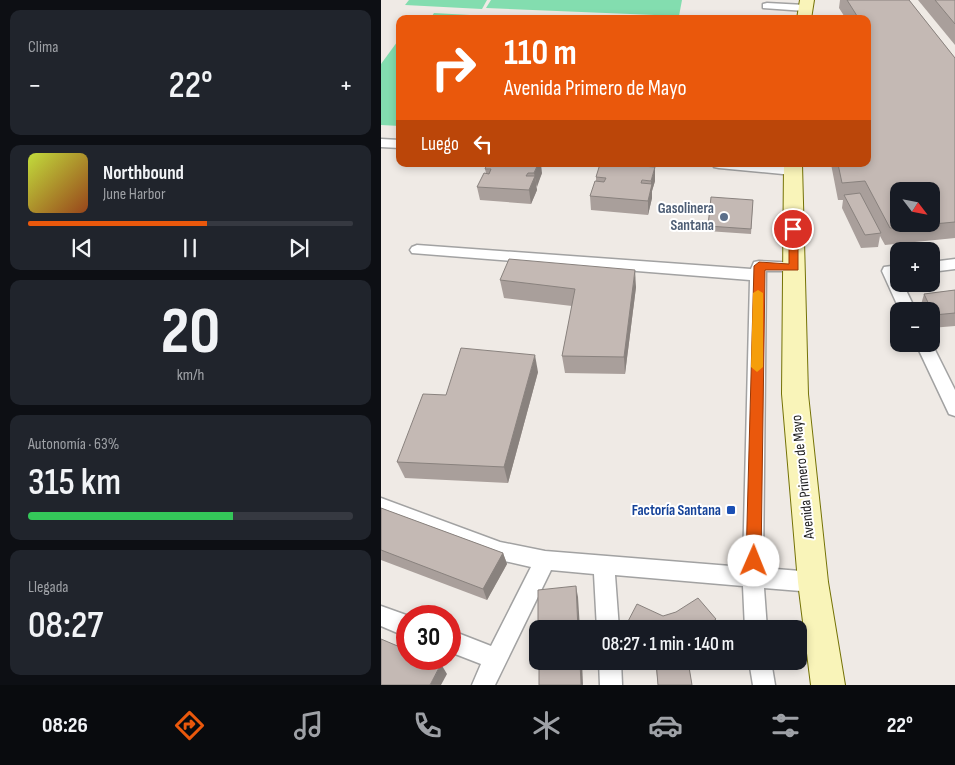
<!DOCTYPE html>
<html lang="es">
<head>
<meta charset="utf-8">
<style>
	body { margin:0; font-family:"Sofia Sans Condensed",sans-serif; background:#20242c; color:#f1f3f6; height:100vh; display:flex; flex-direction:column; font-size:19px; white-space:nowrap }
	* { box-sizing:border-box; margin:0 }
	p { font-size:16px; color:#9ea1a6 }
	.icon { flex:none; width:28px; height:28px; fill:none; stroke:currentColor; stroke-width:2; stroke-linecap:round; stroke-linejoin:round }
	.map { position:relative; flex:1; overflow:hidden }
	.sheet { display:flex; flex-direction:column; gap:10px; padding:10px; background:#0d0f14; width:381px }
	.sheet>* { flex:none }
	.hud { position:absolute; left:15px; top:15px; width:475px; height:152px; border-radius:10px; box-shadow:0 2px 8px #0003; background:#ea580c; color:#fff; overflow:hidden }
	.needle { width:32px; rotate:122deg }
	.controls { position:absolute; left:509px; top:182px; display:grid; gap:10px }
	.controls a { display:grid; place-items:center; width:50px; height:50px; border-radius:10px; background:#171b24; box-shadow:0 2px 8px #0003; font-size:25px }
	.speed { position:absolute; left:15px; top:605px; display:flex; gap:10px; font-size:25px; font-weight:700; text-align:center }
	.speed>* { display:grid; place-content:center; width:65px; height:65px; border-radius:50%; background:#171b24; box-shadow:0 2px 8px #0003; line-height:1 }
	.speed .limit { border:8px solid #d22; background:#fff; color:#111 }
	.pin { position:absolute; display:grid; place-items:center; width:42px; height:42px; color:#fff; margin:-21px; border:2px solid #fff; border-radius:50%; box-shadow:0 1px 5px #0007 }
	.me { position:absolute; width:55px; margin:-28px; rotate:1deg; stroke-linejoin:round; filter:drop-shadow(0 0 4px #0008) }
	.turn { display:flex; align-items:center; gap:18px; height:105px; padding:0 25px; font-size:22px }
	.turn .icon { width:65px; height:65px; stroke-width:2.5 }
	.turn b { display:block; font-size:35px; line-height:42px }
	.then { display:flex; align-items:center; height:48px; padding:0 25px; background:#0003; gap:10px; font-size:19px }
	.big { font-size:38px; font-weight:600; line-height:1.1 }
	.sheet .tile { flex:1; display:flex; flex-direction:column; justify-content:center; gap:8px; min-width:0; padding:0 18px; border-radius:10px; background:#20242c }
	.sheet .dial { align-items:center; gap:0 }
	.dial b { font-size:65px; line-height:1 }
	.song { display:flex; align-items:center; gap:15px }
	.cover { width:60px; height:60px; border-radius:8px; background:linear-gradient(135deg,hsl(70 70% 55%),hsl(20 70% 35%)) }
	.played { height:5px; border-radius:2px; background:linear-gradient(90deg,#ea580c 55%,#363941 55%) }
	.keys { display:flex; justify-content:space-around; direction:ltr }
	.heat { display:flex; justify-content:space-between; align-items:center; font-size:28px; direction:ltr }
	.charge { height:8px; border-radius:4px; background:linear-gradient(90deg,#34c759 63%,#363941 0) }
	.trip { position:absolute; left:148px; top:620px; width:278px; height:50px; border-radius:10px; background:#171b24; box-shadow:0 2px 8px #0003; font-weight:600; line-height:50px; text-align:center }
	.dock { display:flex; height:80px; justify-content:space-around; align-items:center; background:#090b0e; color:#9ea1a6 }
	.dock .icon { width:35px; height:35px }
	.dock .selected { color:#ea580c }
	.dock b { font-size:22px; color:#f1f3f6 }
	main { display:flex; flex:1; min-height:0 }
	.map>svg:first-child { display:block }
	.pitch { fill:#83ddaf }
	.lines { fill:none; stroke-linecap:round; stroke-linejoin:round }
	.street-casing { stroke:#a2a2a2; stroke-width:3 }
	.secondary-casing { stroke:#747206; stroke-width:2 }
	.street { fill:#fff; fill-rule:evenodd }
	.secondary { fill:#f9f4b9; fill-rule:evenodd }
	.wall { fill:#a99f9b }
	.shaded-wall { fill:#89827e }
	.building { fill:#c4b9b4; stroke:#89827e; fill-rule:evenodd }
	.route { fill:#ea580c; stroke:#983908 }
	.slow { fill:#f59e0b }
	.service-dot { fill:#5c6f8a; stroke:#fff; stroke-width:2 }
	.transit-dot { fill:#1a4fb4; stroke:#fff; stroke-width:2 }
	.labels { text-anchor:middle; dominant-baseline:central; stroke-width:4; stroke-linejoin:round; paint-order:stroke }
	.service-label { font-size:15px; font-weight:bold; fill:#4e5e75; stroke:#fff; text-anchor:end }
	.street-label { font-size:15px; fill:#1e1e1e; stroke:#fff }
	.transit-label { font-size:15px; font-weight:bold; fill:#164399; stroke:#fff; text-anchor:end }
</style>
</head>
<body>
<main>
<section class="sheet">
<div class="tile"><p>Clima</p>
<div class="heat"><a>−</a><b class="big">22°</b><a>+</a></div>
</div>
<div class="tile">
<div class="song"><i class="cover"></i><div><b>Northbound</b><p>June Harbor</p></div></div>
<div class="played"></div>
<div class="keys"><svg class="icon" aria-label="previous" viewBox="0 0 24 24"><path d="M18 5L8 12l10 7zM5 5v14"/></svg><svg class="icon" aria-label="pause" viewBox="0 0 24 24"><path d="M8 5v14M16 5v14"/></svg><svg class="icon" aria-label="next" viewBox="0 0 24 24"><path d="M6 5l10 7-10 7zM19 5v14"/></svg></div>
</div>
<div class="tile dial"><b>20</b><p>km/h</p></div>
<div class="tile"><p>Autonomía · 63%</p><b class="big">315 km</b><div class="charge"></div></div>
<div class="tile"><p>Llegada</p><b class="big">08:27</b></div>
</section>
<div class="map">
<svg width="574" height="685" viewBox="0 0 574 685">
	<rect width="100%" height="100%" fill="#efeae5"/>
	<g class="pitch">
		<polygon points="28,0 106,0 101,9 24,5"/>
		<polygon points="110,0 301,0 298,16 105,8"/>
		<polygon points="53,13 163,19 49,19"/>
		<polygon points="19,38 19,126 0,125 0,64"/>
	</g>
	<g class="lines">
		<defs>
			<g id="street">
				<polygon points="386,3 424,5 429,8 424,11 382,8 382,4"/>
				<polygon points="0,139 19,140 19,148 0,147"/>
				<path d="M332 164C347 164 410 162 419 171L412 175 338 168 333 167Z"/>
				<polygon points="36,245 370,269 373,262 378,261 418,263 420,267 418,271 385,271 382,568 432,572 439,575 442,582 439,589 432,592 383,588 386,629 364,629 362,586 234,575 238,629 216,629 213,574 170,570 114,685 91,685 100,664 69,652 69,630 110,646 150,567 119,560 0,516 0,498 119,542 164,551 362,567 369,280 31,253 29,250 31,247"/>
				<polygon points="574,259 574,269 550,272 550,262"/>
				<polygon points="518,265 518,284 522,284 535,311 519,311 501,271 503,267"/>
				<polygon points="550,342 574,390 574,416 568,414 535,344 550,344"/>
				<polygon points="0,606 28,616 26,616 26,637 0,626"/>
				<polygon points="218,661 240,661 241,685 219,685"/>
				<polygon points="368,661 390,661 394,685 372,685"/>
			</g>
			<g id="secondary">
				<polygon points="419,0 433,0 430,19 416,19"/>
				<polygon points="403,164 421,164 427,394 447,582 464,685 430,685 417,582 401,394"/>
			</g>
		</defs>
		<use href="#street" class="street-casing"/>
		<use href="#secondary" class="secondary-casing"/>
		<use href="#street" class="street"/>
		<use href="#secondary" class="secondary"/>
	</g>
	<g class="wall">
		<polygon points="459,0 528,0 574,58 574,238 504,245 499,236 497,247 480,248 461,208 462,200 457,200 450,164 486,164 486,19 465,19 458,8"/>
		<polygon points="537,0 574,0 574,45"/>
		<polygon points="104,169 161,173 155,187 156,190 150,204 99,200 96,187 105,173"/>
		<polygon points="215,177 274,181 271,191 271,198 267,215 210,210 209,196 215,181"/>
		<polygon points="372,200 370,234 326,231 327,226"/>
		<polygon points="119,280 255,287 244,374 184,373 181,356 191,306 123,298"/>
		<polygon points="574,290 574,326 550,328 550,311 540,311 539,308 543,294"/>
		<polygon points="157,372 127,483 24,478 16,462 65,395"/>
		<polygon points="0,508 122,553 126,564 106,600 0,560"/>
		<polygon points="274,661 307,661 311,685 277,685"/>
	</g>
	<g class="shaded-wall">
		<polygon points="157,164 160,164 161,173 156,187 153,173"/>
		<polygon points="274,167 274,181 271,191 271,198 267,215 267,201 270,188 270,181"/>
		<polygon points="154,176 156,190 150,204 148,190"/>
		<polygon points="254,270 255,287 244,374 243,357"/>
		<polygon points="154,355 157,372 127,483 123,467"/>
		<polygon points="122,553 126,564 106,600 102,589"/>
		<polygon points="195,586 197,597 199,629 197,629"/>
		<polygon points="335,619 334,629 323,629"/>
		<polygon points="199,661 201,661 202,685 200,685"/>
		<polygon points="60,664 66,674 60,685 49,685"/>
	</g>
	<g class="building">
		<path d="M466 0H528L574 58V222L509 228 484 181 461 183 457 164H486V19H478ZM518 191H550V224H518Z"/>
		<polygon points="554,0 574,0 574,24"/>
		<polygon points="106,164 157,164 153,173 147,173 145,176 154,176 148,190 96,187 103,173 108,174 110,169 104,169"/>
		<polygon points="219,164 234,164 274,167 270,181 261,180 260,183 271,184 267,201 209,196 214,181 223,182 225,178 215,177"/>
		<polygon points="479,193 500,233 484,235 463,195"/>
		<polygon points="330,197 372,200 370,229 327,226"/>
		<polygon points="128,259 254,270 243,357 181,356 194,289 119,280"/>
		<polygon points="574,290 574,313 553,315 543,294"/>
		<polygon points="80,348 154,355 123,467 16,462 42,394 65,395"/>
		<polygon points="0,508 122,553 102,589 0,550"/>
		<polygon points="195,586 197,629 157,629 157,590"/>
		<polygon points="317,598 335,619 323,629 243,629 256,604 282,616 295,612"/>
		<polygon points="0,639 26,650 26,659 47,659 60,664 49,685 0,685"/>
		<polygon points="158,661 199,661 200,685 158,685"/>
		<polygon points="275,661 307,661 311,685 277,685"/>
	</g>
	<polygon class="route" points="412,226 417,229 417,270 384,270 380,561 378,566 373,568 368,566 365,561 373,266 378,262 408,264 408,229"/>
	<polygon class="slow" points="377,290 382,293 382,367 376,372 370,367 372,293"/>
	<circle class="service-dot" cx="343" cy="217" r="5"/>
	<rect class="transit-dot" x="345" y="505" width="10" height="10" rx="2.5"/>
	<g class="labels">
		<g class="service-label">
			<text x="333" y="208">Gasolinera<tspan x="333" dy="17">Santana</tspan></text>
		</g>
		<g class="street-label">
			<text transform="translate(422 477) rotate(-96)">Avenida Primero de Mayo</text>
		</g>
		<g class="transit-label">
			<text x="340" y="510">Factoría Santana</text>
		</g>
	</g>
</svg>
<div class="controls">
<a><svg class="needle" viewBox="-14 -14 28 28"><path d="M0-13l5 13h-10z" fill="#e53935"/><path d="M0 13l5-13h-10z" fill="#9ea1a6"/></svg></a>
<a>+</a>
<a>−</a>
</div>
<div class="speed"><div class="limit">30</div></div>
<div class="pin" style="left:412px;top:229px;background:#d93025"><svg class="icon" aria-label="arrive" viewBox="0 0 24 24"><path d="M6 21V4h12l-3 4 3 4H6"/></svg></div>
<svg class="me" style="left:373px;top:561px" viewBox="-20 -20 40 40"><circle r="19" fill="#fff"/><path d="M0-13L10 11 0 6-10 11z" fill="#ea580c"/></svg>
<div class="trip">08:27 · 1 min · 140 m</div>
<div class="hud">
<div class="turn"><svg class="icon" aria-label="right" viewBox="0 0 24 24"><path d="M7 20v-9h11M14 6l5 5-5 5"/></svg><div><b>110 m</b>Avenida Primero de Mayo</div></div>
<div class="then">Luego<svg class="icon" aria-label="left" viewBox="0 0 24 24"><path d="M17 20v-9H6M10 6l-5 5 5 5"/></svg></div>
</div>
</div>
</main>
<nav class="dock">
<b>08:26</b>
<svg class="icon selected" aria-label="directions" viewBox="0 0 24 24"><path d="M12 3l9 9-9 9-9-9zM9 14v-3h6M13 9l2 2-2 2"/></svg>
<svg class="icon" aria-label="music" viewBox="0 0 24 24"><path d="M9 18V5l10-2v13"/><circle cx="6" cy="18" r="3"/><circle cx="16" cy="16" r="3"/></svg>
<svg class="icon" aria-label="phone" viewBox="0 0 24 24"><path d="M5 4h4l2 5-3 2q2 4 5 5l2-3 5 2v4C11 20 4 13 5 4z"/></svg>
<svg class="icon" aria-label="climate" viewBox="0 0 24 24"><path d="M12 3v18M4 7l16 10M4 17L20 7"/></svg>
<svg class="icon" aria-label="car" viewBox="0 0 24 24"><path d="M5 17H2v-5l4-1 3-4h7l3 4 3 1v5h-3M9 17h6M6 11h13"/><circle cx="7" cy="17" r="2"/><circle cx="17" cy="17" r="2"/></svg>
<svg class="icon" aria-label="filters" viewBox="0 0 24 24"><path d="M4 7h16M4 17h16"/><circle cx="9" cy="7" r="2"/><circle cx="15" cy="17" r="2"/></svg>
<b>22°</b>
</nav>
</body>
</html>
